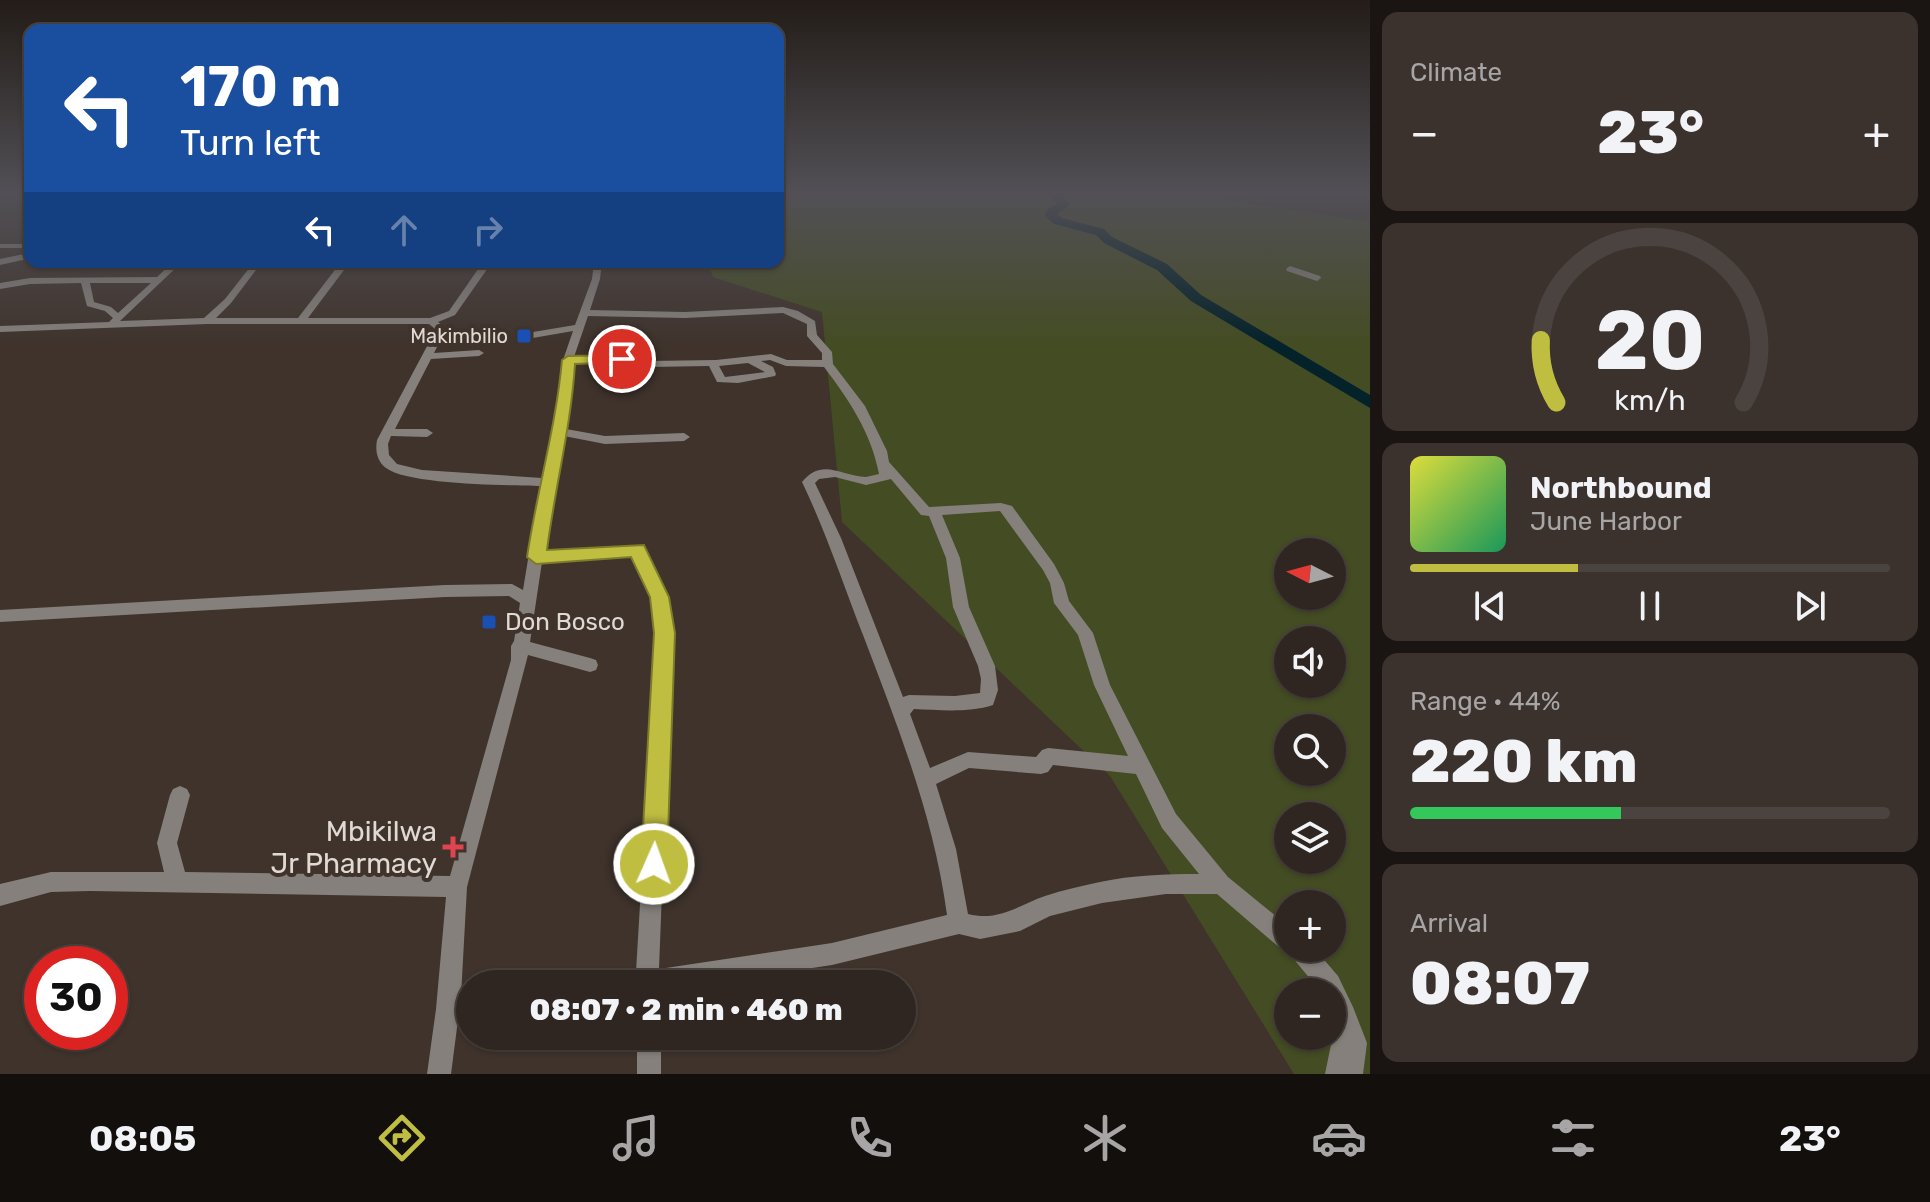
<!DOCTYPE html>
<html lang="en">
<head>
<meta charset="utf-8">
<style>
	body { margin:0; font-family:Rubik,sans-serif; background:#3b322e; color:#f1f3f6; height:100vh; display:flex; flex-direction:column; font-size:30px; white-space:nowrap }
	* { box-sizing:border-box; margin:0 }
	p { font-size:26px; color:#a7a5a5 }
	.icon { flex:none; width:44px; height:44px; fill:none; stroke:currentColor; stroke-width:2; stroke-linecap:round; stroke-linejoin:round }
	.map { position:relative; flex:1; overflow:hidden }
	.sheet { display:flex; flex-direction:column; gap:12px; padding:12px; background:#1a1512; width:560px }
	.sheet>* { flex:none }
	.banner { position:absolute; left:24px; top:24px; width:760px; height:244px; border-radius:16px; box-shadow:0 2px 6px #0004,0 0 0 2px #4a433f; background:#1a4fa0; color:#fff; overflow:hidden }
	.needle { width:52px; rotate:276deg }
	.tools { position:absolute; left:1274px; top:538px; display:grid; gap:16px }
	.tools a { display:grid; place-items:center; width:72px; height:72px; border-radius:50%; background:#2f2621; box-shadow:0 2px 6px #0004,0 0 0 2px #4a433f; font-size:40px }
	.speed { position:absolute; left:24px; top:946px; display:flex; gap:16px; font-size:40px; font-weight:700; text-align:center }
	.speed>* { display:grid; place-content:center; width:104px; height:104px; border-radius:50%; background:#2f2621; box-shadow:0 2px 6px #0004,0 0 0 2px #4a433f; line-height:1 }
	.speed .limit { border:12px solid #d22; background:#fff; color:#111 }
	.pin { position:absolute; display:grid; place-items:center; width:68px; height:68px; color:#fff; margin:-34px; border:4px solid #fff; border-radius:50%; box-shadow:0 2px 8px #0007 }
	.me { position:absolute; width:88px; margin:-44px; rotate:2deg; stroke-linejoin:round; filter:drop-shadow(0 0 6px #0008) }
	.turn { display:flex; align-items:center; gap:28px; height:168px; padding:0 24px; font-size:36px }
	.turn .icon { width:104px; height:104px; stroke-width:2.5 }
	.turn b { display:block; font-size:56px; line-height:68px }
	.lanes { display:flex; align-items:center; height:76px; padding:0 24px; background:#0003; justify-content:center; gap:40px; direction:ltr }
	.lanes .off { opacity:.35 }
	.big { font-size:60px; font-weight:800; line-height:1.1 }
	.sheet .tile { flex:1; display:flex; flex-direction:column; justify-content:center; gap:12px; min-width:0; padding:0 28px; border-radius:16px; background:#3b322e }
	.sheet .dial { align-items:center; gap:0 }
	.dial svg { height:208px; overflow:visible; fill:none; stroke:#4a433f; stroke-width:7; stroke-linecap:round; text-anchor:middle }
	.dial text { fill:#f1f3f6; stroke:none }
	.song { display:flex; align-items:center; gap:24px }
	.cover { width:96px; height:96px; border-radius:12px; background:linear-gradient(135deg,hsl(60 70% 55%),hsl(150 70% 35%)) }
	.played { height:8px; border-radius:4px; background:linear-gradient(90deg,#c0be41 35%,#4a433f 35%) }
	.keys { display:flex; justify-content:space-around; direction:ltr }
	.heat { display:flex; justify-content:space-between; align-items:center; font-size:44px; direction:ltr }
	.charge { height:12px; border-radius:6px; background:linear-gradient(90deg,#34c759 44%,#4a433f 0) }
	.trip { position:absolute; left:456px; top:970px; width:460px; height:80px; border-radius:40px; background:#2f2621; box-shadow:0 2px 6px #0004,0 0 0 2px #4a433f; font-weight:800; line-height:80px; text-align:center }
	.dock { display:flex; height:128px; justify-content:space-around; align-items:center; background:#130f0d; color:#a7a5a5 }
	.dock .icon { width:56px; height:56px }
	.dock .active { color:#c0be41 }
	.dock b { font-size:36px; color:#f1f3f6 }
	main { display:flex; flex:1; min-height:0 }
	.map>svg:first-child { display:block }
	.green { fill:#444c23; fill-rule:evenodd }
	.lines { fill:none; stroke-linecap:round; stroke-linejoin:round }
	.river { fill:#04222a; fill-rule:evenodd }
	.minor { fill:#85807b; fill-rule:evenodd }
	.route { fill:#c0be41; stroke:#7d7c2a; stroke-width:2 }
	.transit-dot { fill:#1a4fb4; stroke:#3f332c; stroke-width:3 }
	.health-dot { fill:#e0444e; stroke:#3f332c; stroke-width:3 }
	.labels { text-anchor:middle; dominant-baseline:central; stroke-width:8; stroke-linejoin:round; paint-order:stroke }
	.far-poi-label { font-size:20px; fill:#e1d9d4; stroke:#3f332c; text-anchor:end }
	.poi-label { font-size:24px; fill:#e1d9d4; stroke:#3f332c; text-anchor:start }
	.near-poi-label { font-size:28px; fill:#e1d9d4; stroke:#3f332c; text-anchor:end }
</style>
</head>
<body>
<main>
<div class="map">
<svg width="1370" height="1074" viewBox="0 0 1370 1074">
	<rect width="100%" height="100%" fill="#3f332c"/>
	<path class="green" d="M778 194H1185L1370 222V1074H1294L1110 776 842 522 822 312 713 277 707 262H778ZM1288 552H1332V596H1288ZM1288 640H1332V684H1288ZM1288 728H1332V772H1288ZM1288 816H1332V860H1288ZM1288 904H1332V948H1288ZM1288 992H1332V1036H1288Z"/>
	<g class="lines">
		<polygon class="river" points="1048,194 1060,194 1070,205 1057,214 1062,218 1104,229 1112,237 1167,264 1201,295 1370,395 1370,408 1191,301 1157,270 1104,243 1096,235 1054,224 1045,216 1047,209 1057,204"/>
		<g class="minor">
			<rect x="0" y="244" width="30" height="4"/>
			<polygon points="24,254 27,255 27,259 0,265 0,259"/>
			<path d="M173 262H182L120 321 204 318 225 299 254 262H262L231 303 216 318H298L341 262H475L471 265 351 269 347 266 308 318H430L449 311 483 262H527L523 265H490L455 315 438 322 444 327 443 335 434 353 479 350 484 353 479 356 431 359 395 429H427L433 433 427 437 391 436 388 444 389 455 397 464 422 470 542 478 558 414 563 360 573 331 521 340 516 337 521 334 575 325 592 279 594 262H602L600 279 590 310 685 312 783 307 798 311 815 321 817 335 832 352 833 364 865 406 887 451 889 462 929 507 1001 503 1012 506 1054 564 1064 583 1069 601 1093 633 1110 685 1176 814 1228 877 1288 926V948H1314L1338 976 1353 1007 1367 1043 1363 1074H1325L1334 1030 1332 992H1321L1287 951 1280 948 1217 894H1166L1102 903 1050 916 1020 931 980 939 959 934 832 965 709 984H623L626 976 636 972 656 633 651 597 632 555 542 562 530 642 590 658 596 660 598 665 596 670 590 672 528 655 467 887 461 996 470 995V1019L458 1020 451 1074H427L436 1009 446 897 90 891 51 892 0 906V884L51 872H164L157 843 170 795 173 789 180 786 187 789 190 795 177 843 185 872 450 876 511 660V646L514 641 520 603 509 596 445 597 0 622V610L445 585 512 584 523 590 540 486C509 485 408 485 386 468 377 461 375 451 377 440L433 335 434 328 429 324H207L0 332V326L109 322 113 318 105 311 87 306 81 283 30 284 0 289V283L30 278 157 277ZM90 283H151L118 313 111 307 94 302ZM783 313 807 324V336L822 353V360H787L771 354 716 360 649 361 622 356 574 357 588 316 685 318ZM770 360 786 366 824 367C849 400 871 432 879 474 878 474 867 477 866 477 841 476 822 457 802 482 826 532 843 584 863 635 898 727 934 817 947 915L832 943 659 969 672 633 667 597 642 546 543 551 553 482 564 436 605 444 684 441 690 437 684 433 605 436 566 429 570 414 573 363 622 362 649 367 709 366 717 382 738 383 775 376 776 374 773 367 761 361ZM748 363 765 372 725 377 719 366ZM835 477 866 485 891 479 921 515 929 516 946 558 953 607 978 666 981 679 980 693 955 696 909 695 903 697 841 538 815 483 819 479ZM1000 511 1043 570 1050 583 1054 603 1078 635 1094 685 1128 756 1048 748 1042 750 1036 757 968 752 930 768 910 714 914 709C939 710 969 713 993 705L998 690 995 666 969 607 960 558 942 515ZM1053 765 1136 774 1162 828 1199 874C1166 874 1132 875 1100 882 1082 886 1063 890 1045 896 1019 905 999 922 968 914L956 849 936 784 969 768 1041 774 1048 772Z"/>
			<polygon points="1290,266 1320,276 1321,278 1317,281 1287,271 1286,269"/>
			<rect x="637" y="1036" width="24" height="38"/>
		</g>
	</g>
	<linearGradient id="sky" x2="0" y2="1"><stop stop-color="#231c18"/><stop offset="0.56" stop-color="#525056"/><stop offset="1" stop-color="#525056" stop-opacity="0"/></linearGradient>
	<rect width="1370" height="345" fill="url(#sky)"/>
	<path class="route" d="M622 355 627 357V362L575 364C571 427 555 487 547 550L644 545 669 597 675 633 667 864 663 873 654 877 645 873 641 864 654 633 650 597 631 557 536 564 527 557C537 490 556 427 562 360L568 356Z"/>
	<g class="transit-dot">
		<rect x="516" y="328" width="16" height="16" rx="4"/>
		<rect x="481" y="614" width="16" height="16" rx="4"/>
	</g>
	<path class="health-dot" d="M449 835h8v8h8v8h-8v8h-8v-8h-8v-8h8z"/>
	<g class="labels">
		<g class="far-poi-label">
			<text x="508" y="336">Makimbilio</text>
		</g>
		<g class="poi-label">
			<text x="505" y="622">Don Bosco</text>
		</g>
		<g class="near-poi-label">
			<text x="437" y="831">Mbikilwa<tspan x="437" dy="32">Jr Pharmacy</tspan></text>
		</g>
	</g>
</svg>
<div class="tools">
<a><svg class="needle" viewBox="-14 -14 28 28"><path d="M0-13l5 13h-10z" fill="#e53935"/><path d="M0 13l5-13h-10z" fill="#a7a5a5"/></svg></a>
<a><svg class="icon" aria-label="sound" viewBox="0 0 24 24"><path d="M4 9h4l5-4v14l-5-4H4zM17 9q2 3 0 6"/></svg></a>
<a><svg class="icon" aria-label="search" viewBox="0 0 24 24"><circle cx="10" cy="10" r="6"/><path d="M15 15l6 6"/></svg></a>
<a><svg class="icon" aria-label="layers" viewBox="0 0 24 24"><path d="M12 4l9 5-9 5-9-5zM3 14l9 5 9-5"/></svg></a>
<a>+</a>
<a>−</a>
</div>
<div class="speed"><div class="limit">30</div></div>
<div class="pin" style="left:622px;top:359px;background:#d93025"><svg class="icon" aria-label="arrive" viewBox="0 0 24 24"><path d="M6 21V4h12l-3 4 3 4H6"/></svg></div>
<svg class="me" style="left:654px;top:864px" viewBox="-20 -20 40 40"><circle r="17" fill="#c0be41" stroke="#fff" stroke-width="3"/><path d="M0-11L8 9 0 5-8 9z" fill="#fff"/></svg>
<div class="trip">08:07 · 2 min · 460 m</div>
<div class="banner">
<div class="turn"><svg class="icon" aria-label="left" viewBox="0 0 24 24"><path d="M17 20v-9H6M10 6l-5 5 5 5"/></svg><div><b>170 m</b>Turn left</div></div>
<div class="lanes"><svg class="icon" aria-label="left" viewBox="0 0 24 24"><path d="M17 20v-9H6M10 6l-5 5 5 5"/></svg><svg class="icon off" aria-label="ahead" viewBox="0 0 24 24"><path d="M12 20V5M6 11l6-6 6 6"/></svg><svg class="icon off" aria-label="right" viewBox="0 0 24 24"><path d="M7 20v-9h11M14 6l5 5-5 5"/></svg></div>
</div>
</div>
<section class="sheet">
<div class="tile"><p>Climate</p>
<div class="heat"><a>−</a><b class="big">23°</b><a>+</a></div>
</div>
<div class="tile dial"><svg viewBox="0 0 100 80">
<path d="M14 69A42 42 0 1 1 86 69"/>
<path d="M14 69A42 42 0 0 1 8 45" stroke="#c0be41"/>
<text x="50" y="56" font-size="32" font-weight="700">20</text>
<text x="50" y="72" font-size="11">km/h</text>
</svg></div>
<div class="tile">
<div class="song"><i class="cover"></i><div><b>Northbound</b><p>June Harbor</p></div></div>
<div class="played"></div>
<div class="keys"><svg class="icon" aria-label="previous" viewBox="0 0 24 24"><path d="M18 5L8 12l10 7zM5 5v14"/></svg><svg class="icon" aria-label="pause" viewBox="0 0 24 24"><path d="M8 5v14M16 5v14"/></svg><svg class="icon" aria-label="next" viewBox="0 0 24 24"><path d="M6 5l10 7-10 7zM19 5v14"/></svg></div>
</div>
<div class="tile"><p>Range · 44%</p><b class="big">220 km</b><div class="charge"></div></div>
<div class="tile"><p>Arrival</p><b class="big">08:07</b></div>
</section>
</main>
<nav class="dock">
<b>08:05</b>
<svg class="icon active" aria-label="directions" viewBox="0 0 24 24"><path d="M12 3l9 9-9 9-9-9zM9 14v-3h6M13 9l2 2-2 2"/></svg>
<svg class="icon" aria-label="music" viewBox="0 0 24 24"><path d="M9 18V5l10-2v13"/><circle cx="6" cy="18" r="3"/><circle cx="16" cy="16" r="3"/></svg>
<svg class="icon" aria-label="phone" viewBox="0 0 24 24"><path d="M5 4h4l2 5-3 2q2 4 5 5l2-3 5 2v4C11 20 4 13 5 4z"/></svg>
<svg class="icon" aria-label="climate" viewBox="0 0 24 24"><path d="M12 3v18M4 7l16 10M4 17L20 7"/></svg>
<svg class="icon" aria-label="car" viewBox="0 0 24 24"><path d="M5 17H2v-5l4-1 3-4h7l3 4 3 1v5h-3M9 17h6M6 11h13"/><circle cx="7" cy="17" r="2"/><circle cx="17" cy="17" r="2"/></svg>
<svg class="icon" aria-label="filters" viewBox="0 0 24 24"><path d="M4 7h16M4 17h16"/><circle cx="9" cy="7" r="2"/><circle cx="15" cy="17" r="2"/></svg>
<b>23°</b>
</nav>
</body>
</html>
